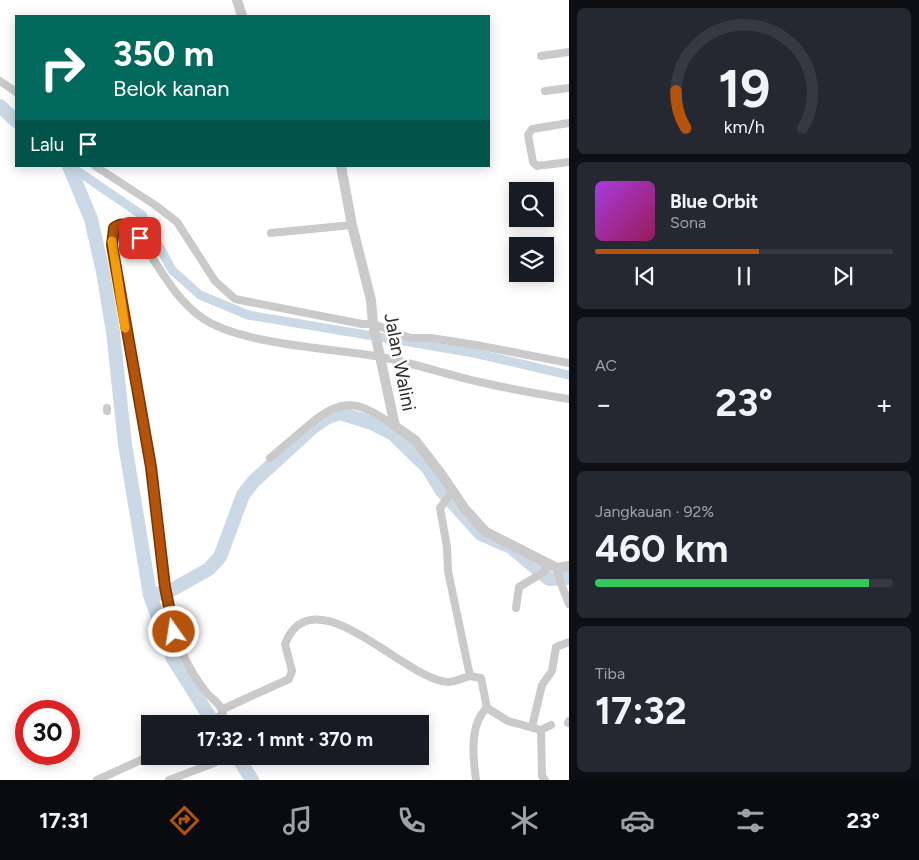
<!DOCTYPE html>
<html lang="id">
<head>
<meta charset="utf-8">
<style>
	body { margin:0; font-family:Figtree,sans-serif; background:#242831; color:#f1f3f6; height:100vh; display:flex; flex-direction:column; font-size:19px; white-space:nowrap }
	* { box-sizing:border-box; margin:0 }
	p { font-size:16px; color:#9ea1a6 }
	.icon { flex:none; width:28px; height:28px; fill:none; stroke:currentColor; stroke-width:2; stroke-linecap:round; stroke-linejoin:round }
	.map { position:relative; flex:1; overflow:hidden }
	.drawer { display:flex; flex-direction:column; gap:8px; padding:8px; background:#0d0f14; width:350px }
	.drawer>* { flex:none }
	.guide { position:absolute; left:15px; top:15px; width:475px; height:152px; border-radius:0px; box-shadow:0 2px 12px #0003; background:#00695c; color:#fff; overflow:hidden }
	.controls { position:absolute; left:509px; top:182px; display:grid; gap:10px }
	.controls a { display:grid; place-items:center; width:45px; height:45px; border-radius:0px; background:#171b24; box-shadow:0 2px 12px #0003; font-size:25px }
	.speed { position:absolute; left:15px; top:700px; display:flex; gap:10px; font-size:25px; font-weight:700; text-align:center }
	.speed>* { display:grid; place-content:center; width:65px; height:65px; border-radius:50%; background:#171b24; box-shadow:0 2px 12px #0003; line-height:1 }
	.speed .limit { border:8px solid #d22; background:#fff; color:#111 }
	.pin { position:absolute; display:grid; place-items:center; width:42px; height:42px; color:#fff; margin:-21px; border-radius:10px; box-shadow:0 2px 8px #0006 }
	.me { position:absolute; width:55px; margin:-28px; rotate:347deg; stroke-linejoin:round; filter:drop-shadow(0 0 4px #0008) }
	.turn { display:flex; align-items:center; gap:18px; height:105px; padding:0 15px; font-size:22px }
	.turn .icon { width:65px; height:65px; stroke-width:2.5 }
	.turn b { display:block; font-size:35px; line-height:42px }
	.then { display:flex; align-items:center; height:48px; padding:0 15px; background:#0003; gap:10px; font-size:19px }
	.big { font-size:38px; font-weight:700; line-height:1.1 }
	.drawer .card { flex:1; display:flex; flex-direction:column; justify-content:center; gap:8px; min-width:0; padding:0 18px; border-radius:8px; background:#242831 }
	.drawer .dial { align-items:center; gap:0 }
	.dial svg { height:130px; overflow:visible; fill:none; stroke:#363941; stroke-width:7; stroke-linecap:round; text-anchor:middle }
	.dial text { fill:#f1f3f6; stroke:none }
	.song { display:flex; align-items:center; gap:15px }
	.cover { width:60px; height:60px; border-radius:8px; background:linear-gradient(135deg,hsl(280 70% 55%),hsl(330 70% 35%)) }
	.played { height:5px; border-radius:2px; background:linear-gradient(90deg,#b45309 55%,#363941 55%) }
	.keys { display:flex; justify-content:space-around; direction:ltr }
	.heat { display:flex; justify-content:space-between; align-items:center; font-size:28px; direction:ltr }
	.charge { height:8px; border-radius:4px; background:linear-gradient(90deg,#34c759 92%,#363941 0) }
	.trip { position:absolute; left:141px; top:715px; width:288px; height:50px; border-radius:0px; background:#171b24; box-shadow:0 2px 12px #0003; font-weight:700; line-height:50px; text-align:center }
	.tabs { display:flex; height:80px; justify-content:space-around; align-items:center; background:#090b0e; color:#9ea1a6 }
	.tabs .icon { width:35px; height:35px }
	.tabs .active { color:#b45309 }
	.tabs b { font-size:22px; color:#f1f3f6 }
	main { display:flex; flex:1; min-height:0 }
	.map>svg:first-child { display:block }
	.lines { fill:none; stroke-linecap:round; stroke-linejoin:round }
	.canal { stroke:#cbd9e7; stroke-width:9 }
	.river { stroke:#cbd9e7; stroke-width:14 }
	.minor { stroke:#cacaca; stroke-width:8 }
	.tertiary { stroke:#cacaca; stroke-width:10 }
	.route-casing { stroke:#753606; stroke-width:12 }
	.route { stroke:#b45309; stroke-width:9 }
	.slow { stroke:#f59e0b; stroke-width:9 }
	.labels { text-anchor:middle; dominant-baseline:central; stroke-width:5; stroke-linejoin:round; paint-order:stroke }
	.street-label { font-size:19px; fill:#2d2d2d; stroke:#fff }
</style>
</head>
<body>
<main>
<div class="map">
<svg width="569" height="780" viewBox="0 0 569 780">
	<rect width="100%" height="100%" fill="#fff"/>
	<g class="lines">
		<polyline class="canal" points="70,166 142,215 172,270 200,295 248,315 474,353 569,375"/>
		<g class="river">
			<polyline points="0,106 16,121"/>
			<polyline points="69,166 91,219 103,272 113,332 125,444 150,595 168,592 209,569 220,557 243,495 253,482 313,427 326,418 340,413 372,423 393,434 428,468 442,491 481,534 511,547 549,579 569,578"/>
			<polyline points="150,595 172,657 214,724"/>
			<polyline points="237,756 252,780"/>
		</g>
		<g class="minor">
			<polyline points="541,56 569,52"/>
			<polyline points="0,81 16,92"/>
			<polyline points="545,91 569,88"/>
			<polyline points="569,123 532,129 528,135 533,162 537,166 569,162"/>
			<polyline points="95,166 155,205 177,222 215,281 235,299 362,324 373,324 410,338 431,338 476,345 569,363"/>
			<polyline points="271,233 352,225"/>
			<polyline points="107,408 107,411"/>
			<path d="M270 458C283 447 296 436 309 425 344 395 359 402 395 426"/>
			<polyline points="452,492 440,508 447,547 448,571 470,676 481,678 487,708 508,721 541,730 551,725"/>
			<polyline points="557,568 560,581 569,604"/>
			<polyline points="516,608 519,587 544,572 548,563"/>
			<path d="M223 709 289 679 292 671 285 644C313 572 406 681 448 682 455 682 463 678 470 676"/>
			<polyline points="568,723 569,721"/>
			<path d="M210 724 223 713C222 705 211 698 206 692 189 671 178 646 170 620L151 467 114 260 112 236 116 226H129C155 255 168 293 201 317 239 345 333 348 381 357 414 363 447 375 480 382 509 389 539 394 569 399"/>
			<polyline points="532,727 542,685 552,671 556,647 569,642"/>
			<polyline points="541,730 542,776 545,780"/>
			<polyline points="97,780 150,756"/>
			<polyline points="169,780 214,763"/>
			<path d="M476 780C473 758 469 724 487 708"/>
		</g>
		<g class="tertiary">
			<polyline points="237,0 242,16"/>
			<polyline points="341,166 352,225 371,300 373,324 395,426 415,440 442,475 465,509 486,532 557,568 569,566"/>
		</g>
	</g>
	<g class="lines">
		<defs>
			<path id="route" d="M140 238C132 229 125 219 114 228L112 245 151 467 165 587 174 632"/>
		</defs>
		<use href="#route" class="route-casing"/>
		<use href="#route" class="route"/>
		<polyline class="slow" points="112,241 125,328"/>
	</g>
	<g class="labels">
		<g class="street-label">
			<text transform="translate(400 362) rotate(79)">Jalan Walini</text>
		</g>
	</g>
</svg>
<div class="controls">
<a><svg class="icon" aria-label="search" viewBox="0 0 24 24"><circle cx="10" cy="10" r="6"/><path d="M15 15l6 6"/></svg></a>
<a><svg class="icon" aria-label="layers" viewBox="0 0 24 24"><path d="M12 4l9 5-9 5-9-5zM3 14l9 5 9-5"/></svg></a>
</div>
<div class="speed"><div class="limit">30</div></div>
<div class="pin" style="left:140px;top:238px;background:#d93025"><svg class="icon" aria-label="arrive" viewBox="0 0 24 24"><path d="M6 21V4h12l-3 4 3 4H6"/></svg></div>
<svg class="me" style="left:174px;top:632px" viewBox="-20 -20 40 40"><circle r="17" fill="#b45309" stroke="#fff" stroke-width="3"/><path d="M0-11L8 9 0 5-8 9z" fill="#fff"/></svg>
<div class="trip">17:32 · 1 mnt · 370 m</div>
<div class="guide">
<div class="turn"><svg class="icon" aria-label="right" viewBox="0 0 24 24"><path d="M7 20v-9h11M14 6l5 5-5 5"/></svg><div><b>350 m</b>Belok kanan</div></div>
<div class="then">Lalu<svg class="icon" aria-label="arrive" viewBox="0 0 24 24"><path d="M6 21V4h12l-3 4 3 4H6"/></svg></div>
</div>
</div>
<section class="drawer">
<div class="card dial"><svg viewBox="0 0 100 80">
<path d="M14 69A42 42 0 1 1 86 69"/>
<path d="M14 69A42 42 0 0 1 8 46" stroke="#b45309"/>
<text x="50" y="56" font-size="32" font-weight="700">19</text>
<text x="50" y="72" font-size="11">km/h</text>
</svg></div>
<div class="card">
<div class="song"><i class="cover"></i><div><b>Blue Orbit</b><p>Sona</p></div></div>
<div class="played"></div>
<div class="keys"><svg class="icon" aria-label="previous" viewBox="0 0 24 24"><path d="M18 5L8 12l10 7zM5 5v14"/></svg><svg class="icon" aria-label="pause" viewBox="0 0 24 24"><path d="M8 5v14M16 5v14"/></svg><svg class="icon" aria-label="next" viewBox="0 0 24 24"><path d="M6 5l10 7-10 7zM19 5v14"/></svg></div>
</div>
<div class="card"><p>AC</p>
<div class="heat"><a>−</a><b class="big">23°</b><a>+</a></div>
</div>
<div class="card"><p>Jangkauan · 92%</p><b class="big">460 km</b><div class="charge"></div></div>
<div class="card"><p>Tiba</p><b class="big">17:32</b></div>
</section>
</main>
<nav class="tabs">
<b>17:31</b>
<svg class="icon active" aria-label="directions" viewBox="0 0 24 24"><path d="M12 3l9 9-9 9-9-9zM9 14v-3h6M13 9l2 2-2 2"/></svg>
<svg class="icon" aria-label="music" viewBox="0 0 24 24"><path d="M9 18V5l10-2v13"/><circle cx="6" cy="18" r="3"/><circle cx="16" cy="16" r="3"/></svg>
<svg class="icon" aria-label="phone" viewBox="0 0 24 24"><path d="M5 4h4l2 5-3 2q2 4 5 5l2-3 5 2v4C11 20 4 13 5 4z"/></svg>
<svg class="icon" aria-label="climate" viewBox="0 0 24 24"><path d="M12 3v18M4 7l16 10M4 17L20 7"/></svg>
<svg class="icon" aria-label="car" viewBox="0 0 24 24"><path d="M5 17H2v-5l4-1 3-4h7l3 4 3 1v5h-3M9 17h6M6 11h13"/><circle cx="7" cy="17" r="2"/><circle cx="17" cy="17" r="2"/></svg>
<svg class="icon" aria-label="filters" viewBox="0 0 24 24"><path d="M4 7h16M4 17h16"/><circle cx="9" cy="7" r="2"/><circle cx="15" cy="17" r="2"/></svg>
<b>23°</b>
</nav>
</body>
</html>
